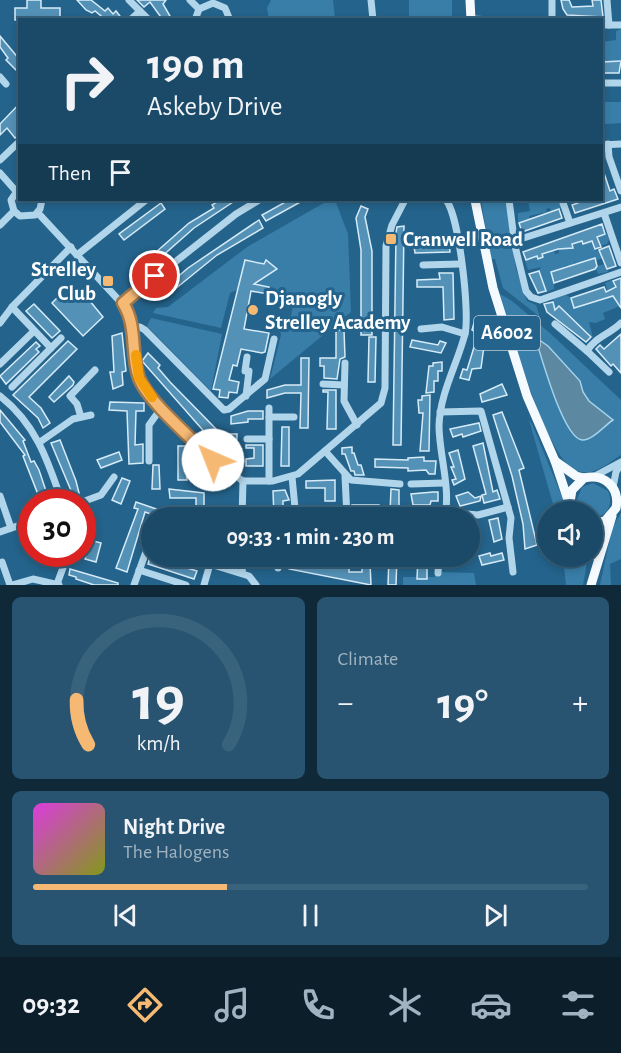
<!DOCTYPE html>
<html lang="en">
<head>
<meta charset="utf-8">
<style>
	body { margin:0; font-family:"Alegreya Sans",sans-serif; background:#285471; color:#f1f3f6; height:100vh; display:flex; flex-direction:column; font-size:22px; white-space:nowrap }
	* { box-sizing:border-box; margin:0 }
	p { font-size:20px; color:#a0b3c0 }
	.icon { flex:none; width:33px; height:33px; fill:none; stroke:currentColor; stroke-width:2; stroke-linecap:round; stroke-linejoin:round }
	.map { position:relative; height:585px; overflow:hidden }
	.side { display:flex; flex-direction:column; gap:12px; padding:12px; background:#0f2939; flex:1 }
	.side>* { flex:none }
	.guide { position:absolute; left:18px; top:18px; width:585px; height:183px; border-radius:0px; box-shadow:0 3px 9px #0003,0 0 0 2px #39627c; background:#1b4a68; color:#f1f3f6; overflow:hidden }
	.buttons { position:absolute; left:537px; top:501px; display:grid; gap:12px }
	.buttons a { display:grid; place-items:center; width:66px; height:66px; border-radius:50%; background:#1b4a68; box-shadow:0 3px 9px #0003,0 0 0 2px #39627c; font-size:30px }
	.speed { position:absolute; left:18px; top:489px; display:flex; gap:12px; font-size:30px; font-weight:700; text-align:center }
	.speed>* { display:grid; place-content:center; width:78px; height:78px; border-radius:50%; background:#1b4a68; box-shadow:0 3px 9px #0003,0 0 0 2px #39627c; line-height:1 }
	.speed .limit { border:9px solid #d22; background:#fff; color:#111 }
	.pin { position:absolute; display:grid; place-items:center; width:51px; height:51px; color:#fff; margin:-26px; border:3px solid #fff; border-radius:50%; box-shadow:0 2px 6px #0007 }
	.me { position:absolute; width:66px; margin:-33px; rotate:316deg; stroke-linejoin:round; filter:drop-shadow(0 0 4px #0008) }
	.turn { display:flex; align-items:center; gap:21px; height:126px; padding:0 30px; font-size:27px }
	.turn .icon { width:78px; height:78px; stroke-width:2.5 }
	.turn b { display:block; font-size:42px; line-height:51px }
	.then { display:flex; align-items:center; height:57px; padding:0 30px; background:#0003; gap:12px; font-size:22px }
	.big { font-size:45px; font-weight:600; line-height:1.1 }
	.side .tile { flex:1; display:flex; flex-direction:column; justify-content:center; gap:9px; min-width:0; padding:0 21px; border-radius:9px; background:#285471 }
	.side .dial { align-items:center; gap:0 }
	.dial svg { height:156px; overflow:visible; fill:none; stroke:#39627c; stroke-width:7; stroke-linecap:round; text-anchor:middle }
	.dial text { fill:#f1f3f6; stroke:none }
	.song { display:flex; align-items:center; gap:18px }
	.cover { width:72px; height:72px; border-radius:9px; background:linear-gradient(135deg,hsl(300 70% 55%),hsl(70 70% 35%)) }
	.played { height:6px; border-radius:3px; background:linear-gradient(90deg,#f5b974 35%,#39627c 35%) }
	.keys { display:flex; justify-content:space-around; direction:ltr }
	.heat { display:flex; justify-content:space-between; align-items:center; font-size:33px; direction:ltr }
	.side .tiles { flex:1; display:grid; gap:12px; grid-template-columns:1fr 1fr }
	.tile:last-child { grid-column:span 2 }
	.trip { position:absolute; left:141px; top:507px; width:339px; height:60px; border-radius:30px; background:#1b4a68; box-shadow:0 3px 9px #0003,0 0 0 2px #39627c; font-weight:600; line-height:60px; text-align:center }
	.tab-bar { display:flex; height:96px; justify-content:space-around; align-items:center; background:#0b1e2a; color:#a0b3c0 }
	.tab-bar .icon { width:42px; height:42px }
	.tab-bar .selected { color:#f5b974 }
	.tab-bar b { font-size:27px; color:#f1f3f6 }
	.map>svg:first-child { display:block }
	.green { fill:#387ea8 }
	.water { fill:#5c88a2; stroke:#a5d2eb; stroke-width:1.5 }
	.building { fill:#5491b6; stroke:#d6ebf8; stroke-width:1.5 }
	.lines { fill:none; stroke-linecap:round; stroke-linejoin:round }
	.minor { stroke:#b1d5ea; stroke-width:7 }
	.major { stroke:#f5fafe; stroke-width:9 }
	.route-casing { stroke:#9f784b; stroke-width:15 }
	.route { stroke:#f5b974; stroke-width:10 }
	.slow { stroke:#f59e0b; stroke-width:10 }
	.poi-dot { fill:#f5b974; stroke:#24638b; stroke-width:2 }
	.labels { text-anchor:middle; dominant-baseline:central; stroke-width:6; stroke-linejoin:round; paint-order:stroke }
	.shield { fill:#24638b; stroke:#bdd0dc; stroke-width:1.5 }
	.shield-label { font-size:20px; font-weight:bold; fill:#fff }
	.poi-label { font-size:21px; font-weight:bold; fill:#fff; stroke:#24638b; text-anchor:start }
</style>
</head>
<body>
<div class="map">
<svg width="621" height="585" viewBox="0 0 621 585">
	<rect width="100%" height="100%" fill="#24638b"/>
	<g class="green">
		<polygon points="271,0 333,0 335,19 269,19 267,8"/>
		<rect x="409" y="0" width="43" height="19"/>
		<polygon points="621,29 621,67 620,61 602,62 602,42 616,40 616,31"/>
		<polygon points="602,102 621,102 621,123 606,124 603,121 602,124"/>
		<polygon points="329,200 335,200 348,234 351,312 270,379 281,335 280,331 288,332 294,300 274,296 275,288 257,284 276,268 267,260 263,266 256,265 256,261 245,260 237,290 230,293 221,328 153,313 156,308 168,307 247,247"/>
		<polygon points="481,200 506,200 516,269 527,301 536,305 540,317 503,288 495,259 491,259"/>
		<polygon points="528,200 546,200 547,203 558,200 562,208 551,212 550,208 546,209 547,212 529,216 530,219 518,224 518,213 530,211"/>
		<polygon points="598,232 600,236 607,234 609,240 607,244 594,248 596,251 600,249 603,258 595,261 597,266 605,264 608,272 598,274 592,259 578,264 574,262 575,265 565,266 554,283 554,289 546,292 539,270 541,267 528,270 525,261 537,256 540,258 542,254 554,250 555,254 559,253 558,248 572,248 573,244 582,241 583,243 596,238"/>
		<polygon points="612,280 615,286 609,290 610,292 616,290 615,299 618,304 621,303 620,306 603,313 605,319 596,323 589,322 593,338 559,306 555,310 553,299 566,295 571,298 574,308 609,296 605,283"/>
		<path d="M500 294 512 301 551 334 621 400V455C607 464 592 478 575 470 545 456 511 329 500 294Z"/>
		<polygon points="151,318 222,334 211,391 147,326"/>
		<polygon points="529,420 532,424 568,511 555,511"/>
		<path d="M593 483 608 491C614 505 607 516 593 518L592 512 580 511 576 502 582 487Z"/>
		<polygon points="621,513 621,559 610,564 611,585 600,585 612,528"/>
		<polygon points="563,557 588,557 583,585 566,585"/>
		<polygon points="440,572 474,573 476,585 403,585 403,577 434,577"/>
	</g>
	<path class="water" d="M535 337 548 346 580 381 583 392 589 401 613 420C605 425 592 441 582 440 563 438 541 355 535 337Z"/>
	<g class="building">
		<polygon points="27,0 41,0 41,8 60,8 60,17 15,20 15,8 27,8"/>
		<polygon points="77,0 91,0 105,11 108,8 113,14 116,11 123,20 106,20 95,11 92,13 86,10"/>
		<polygon points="137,0 166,0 163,4 170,16 163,20 150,2 144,7"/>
		<polygon points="561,0 569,0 572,7 593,6 592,0 601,0 603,17 567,15 563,9"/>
		<polygon points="0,36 20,60 20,74 6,60 8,58 0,47"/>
		<polygon points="621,61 619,73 602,73 602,62"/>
		<polygon points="20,103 20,135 15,138 7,128 0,135 0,124"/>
		<polygon points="602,167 610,191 614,189 618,199 575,213 572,205 578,203 577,200 602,200"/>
		<polygon points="220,200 236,200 194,228 143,273 138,268 189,223 214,208 212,205"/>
		<polygon points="289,200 304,200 266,221 262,215"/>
		<polygon points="161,203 165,209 124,240 119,234"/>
		<polygon points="361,206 368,209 365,217 372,251 372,335 361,335 361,250 356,218"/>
		<polygon points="559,209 562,218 522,232 519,223"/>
		<polygon points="259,220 263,228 217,255 164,298 160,292 188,268"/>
		<polygon points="602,224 605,234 597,237 601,247 595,249 592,241 583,244 582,241 572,244 573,248 558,249 542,254 543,257 538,259 537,256 526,260 523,252"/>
		<polygon points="404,226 401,445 393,445 396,233 397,227"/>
		<polygon points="444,243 449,243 450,252 415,253 414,246"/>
		<polygon points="609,246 616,266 607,269 599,250"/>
		<polygon points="595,258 597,266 595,269 554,283 551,272"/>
		<polygon points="245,260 264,264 266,260 277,269 254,284 269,287 268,294 251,291 244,329 269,333 265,352 262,353 241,349 237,366 233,365 229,380 239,382 237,393 229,392 228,398 219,397 220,390 213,389"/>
		<polygon points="539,271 546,291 538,293 529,274"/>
		<polygon points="439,273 453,273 454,319 444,320 443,287 417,287 417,280 440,279"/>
		<polygon points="621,278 621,308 613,296 574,308 571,298 604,287 606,292 616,287 613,281"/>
		<polygon points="80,289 103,317 83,336 52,303 59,296 62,299 69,293 72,296"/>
		<polygon points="553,302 555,310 559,306 591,337 586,342 547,312 544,304"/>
		<polygon points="34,304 60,331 52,338 26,311"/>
		<polygon points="474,323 481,324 484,331 481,345 484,346 481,368 472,369 469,380 460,378 463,369 467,370 478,334 472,330"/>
		<polygon points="336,330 344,330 345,357 340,359 337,379 324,378 324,366 320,366 320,358 336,358"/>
		<polygon points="122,333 126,371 122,372 123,385 113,389 110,372 114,372 112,336"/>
		<polygon points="621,334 621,373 613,364 611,366 596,349 600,345 604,349"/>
		<polygon points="369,337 376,337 375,382 368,382"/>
		<polygon points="412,340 438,345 440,341 446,343 441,353 410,347"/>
		<polygon points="68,341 77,349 29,397 41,408 50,423 43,428 38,418 13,395"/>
		<polygon points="36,342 40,346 36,349 39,352 6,384 0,376"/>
		<polygon points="148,353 160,365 158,368 170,382 216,429 208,436 142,361"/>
		<polygon points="301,358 309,358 308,428 300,428 301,393 285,393 267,398 267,390 285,385 301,385"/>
		<polygon points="442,362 442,371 438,371 438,381 434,381 434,392 426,393 429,366 433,366 433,363"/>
		<polygon points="69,376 74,382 73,385 54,402 49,397"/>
		<polygon points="502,384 507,395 482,402 480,394"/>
		<polygon points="323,390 336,390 336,429 327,429 328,392 323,392"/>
		<polygon points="430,395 429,451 420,451 423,413 419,413 418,400 422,400 422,396"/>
		<polygon points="110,402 144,403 144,411 136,411 135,445 143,444 143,463 129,464 127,411 109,410"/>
		<polygon points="0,410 25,440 23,441 31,462 34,461 39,470 49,500 41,502 23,456 25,455 0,422"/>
		<polygon points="248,411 263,411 263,419 248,419 248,422 231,424 231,416"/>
		<polygon points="502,412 524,468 519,470 537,545 525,549 523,524 512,476 493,415"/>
		<polygon points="479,423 481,431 463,437 462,434 453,437 450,429"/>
		<polygon points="282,427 289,427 289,466 281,466"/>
		<polygon points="228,434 237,434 236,463 228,462"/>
		<polygon points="60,440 76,481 80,497 75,500 51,443"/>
		<polygon points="483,443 493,492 497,490 500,499 484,503 482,495 486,494 473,446"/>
		<polygon points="246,445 263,445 263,466 246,466 246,459 254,458 254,448 246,448"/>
		<polygon points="178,446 186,446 187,480 178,480"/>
		<polygon points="352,447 352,453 354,453 358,465 361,465 364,475 355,475 354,471 351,471 345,454 342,454 342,448"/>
		<polygon points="458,450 465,479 454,485 452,480 456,479 451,467 454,467 449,453"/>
		<polygon points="119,452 122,460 101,468 97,460"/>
		<polygon points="424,457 424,461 436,461 435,474 429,474 426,470 408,471 408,468 375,467 375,459 408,460 408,458"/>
		<polygon points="153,465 159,465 160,489 152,489"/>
		<polygon points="122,478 130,481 121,504 112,500"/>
		<polygon points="335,480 335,501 325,501 325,488 306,488 306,481"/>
		<polygon points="169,489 204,493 204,516 196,516 196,498 170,498"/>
		<polygon points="391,489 399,490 399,512 390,512"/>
		<polygon points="285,490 289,500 283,501 283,518 274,518 273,491"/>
		<polygon points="433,492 438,492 438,501 431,501 430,505 413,505 411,494"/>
		<polygon points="468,492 475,498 481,496 480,501 460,506 456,496"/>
		<polygon points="136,502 165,512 163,518 145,512 127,572 116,568 138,509 134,508"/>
		<rect x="352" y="505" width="27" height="8"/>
		<polygon points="498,518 502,539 494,542 489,520"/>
		<polygon points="86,539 101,543 96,562 85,559 86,556 82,554"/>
		<polygon points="490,553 491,556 502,553 504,560 482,565 479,556"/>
		<polygon points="299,556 316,556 316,564 349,567 349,572 362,572 362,563 370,563 371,585 289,569 289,562 299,562"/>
		<polygon points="389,556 397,556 396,585 388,585"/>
		<polygon points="418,556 427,556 427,579 417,579"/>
		<polygon points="150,557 197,571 194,579 148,564"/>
		<polygon points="70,569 118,583 118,585 94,585 76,579 76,577 69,575"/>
	</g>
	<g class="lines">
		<g class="minor">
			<polyline points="129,0 149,20"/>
			<polyline points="190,0 199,9"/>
			<polyline points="371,0 373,20"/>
			<polyline points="607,0 609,25"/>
			<polyline points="471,19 495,20"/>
			<polyline points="552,19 552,0"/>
			<polyline points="130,20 140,11"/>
			<polyline points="195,20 199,9 213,3 225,8 230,20"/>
			<polyline points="517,20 553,20"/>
			<polyline points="602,25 621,25"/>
			<polyline points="0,77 6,84"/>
			<polyline points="602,83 621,83"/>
			<polyline points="608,144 609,157 621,191"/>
			<polyline points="602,145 621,144"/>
			<polyline points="0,160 20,141"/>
			<polyline points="0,173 15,190"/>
			<polyline points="20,187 11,200 14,211 20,216 35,215 40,209 42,200"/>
			<polyline points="509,200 515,246 526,291 531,297 540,300 621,272"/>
			<polyline points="562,200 570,223"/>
			<polyline points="38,213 127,309 133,325 137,372 143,386 213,460 243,481 273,481 298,474 381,403 385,388 386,246 392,225 405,200"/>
			<polyline points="604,213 621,263"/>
			<polyline points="0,225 14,211"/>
			<polyline points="514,241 621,207"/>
			<polyline points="77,255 146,200"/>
			<polyline points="423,265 460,264"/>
			<polyline points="123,303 236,214 259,200"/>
			<polyline points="12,307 51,348 12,387"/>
			<polyline points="0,323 12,307 71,247"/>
			<polyline points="555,324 587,351"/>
			<polyline points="133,328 140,327 145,330 224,410 229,409 265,379 274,339"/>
			<polyline points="421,329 442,327 465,334"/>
			<polyline points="51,348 61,338"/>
			<polyline points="345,363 344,401 357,425"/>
			<polyline points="0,364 34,331"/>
			<path d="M609 372 587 351C594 338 610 334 621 323"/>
			<polyline points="323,384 344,385"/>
			<path d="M0 396C36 424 48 461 62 502"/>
			<polyline points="246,396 249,371 245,371 247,357"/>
			<polyline points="440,412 481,411 511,518 509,538 513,572"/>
			<polyline points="81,417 77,404 70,396 95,370"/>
			<polyline points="269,417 294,417"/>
			<polyline points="247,439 269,439"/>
			<polyline points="40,442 73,419 91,415"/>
			<polyline points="325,451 351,480 400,484"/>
			<polyline points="149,461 149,425 162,407"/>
			<polyline points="345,476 347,517"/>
			<polyline points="292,477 296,518"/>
			<polyline points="593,477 621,462"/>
			<polyline points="269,481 269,408"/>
			<polyline points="411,484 444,483"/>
			<polyline points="613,487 616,472 621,464"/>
			<polyline points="0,496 11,528"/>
			<polyline points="82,502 101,495 114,477"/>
			<polyline points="446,512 478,515 508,507"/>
			<polyline points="242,518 243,481"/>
			<path d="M444 518C452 493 439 454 439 426 440 393 457 365 465 334 470 313 459 215 446 200"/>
			<polyline points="149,524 152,527"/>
			<polyline points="0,532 32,521"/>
			<polyline points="278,556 278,568"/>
			<polyline points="349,556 349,561"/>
			<polyline points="2,562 10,585"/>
			<polyline points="139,570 186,585"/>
			<polyline points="242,573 243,561"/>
			<polyline points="438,573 439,556"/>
			<polyline points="57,584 68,554"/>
			<polyline points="12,585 33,579 59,585"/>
			<polyline points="134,585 152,535"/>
			<polyline points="204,585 210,564 249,576 256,585"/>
		</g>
		<g class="major">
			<polyline points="470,0 471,20"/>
			<polyline points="475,200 493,288 527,396 555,461 572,512"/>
			<polyline points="555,461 576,476 584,478"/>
			<path d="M570 502 572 490 584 478C605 473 620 488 616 508L605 521 592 524"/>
			<polyline points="592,536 596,556"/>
			<polyline points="591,585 612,516"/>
		</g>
	</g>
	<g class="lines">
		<defs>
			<path id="route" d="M155 276 123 303C138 327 130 353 139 378 149 403 194 440 213 460"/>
		</defs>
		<use href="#route" class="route-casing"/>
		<use href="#route" class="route"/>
		<polyline class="slow" points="136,355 139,378 152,397"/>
	</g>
	<g class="poi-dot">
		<rect x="385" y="233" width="12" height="12" rx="3"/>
		<rect x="102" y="275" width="12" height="12" rx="3"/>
		<circle cx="253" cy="310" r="6"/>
	</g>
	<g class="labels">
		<rect class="shield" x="474" y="316" width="66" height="34" rx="4.5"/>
		<g class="shield-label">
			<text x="507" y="333">A6002</text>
		</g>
		<g class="poi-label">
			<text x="403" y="239">Cranwell Road</text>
			<text x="96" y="269" text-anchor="end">Strelley<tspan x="96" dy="24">Club</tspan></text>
			<text x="265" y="298">Djanogly<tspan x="265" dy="24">Strelley Academy</tspan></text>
		</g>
	</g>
</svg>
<div class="buttons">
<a><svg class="icon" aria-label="sound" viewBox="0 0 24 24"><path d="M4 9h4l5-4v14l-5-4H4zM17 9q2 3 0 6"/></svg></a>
</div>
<div class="speed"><div class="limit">30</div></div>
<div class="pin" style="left:155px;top:276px;background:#d93025"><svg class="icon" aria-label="arrive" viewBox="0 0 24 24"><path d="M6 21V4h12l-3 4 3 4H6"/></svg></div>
<svg class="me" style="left:213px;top:460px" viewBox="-20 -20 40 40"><circle r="19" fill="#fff"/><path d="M0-13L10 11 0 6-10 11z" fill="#f5b974"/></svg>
<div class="trip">09:33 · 1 min · 230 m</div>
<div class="guide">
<div class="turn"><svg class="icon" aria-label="right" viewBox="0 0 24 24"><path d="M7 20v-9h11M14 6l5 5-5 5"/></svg><div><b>190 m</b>Askeby Drive</div></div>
<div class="then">Then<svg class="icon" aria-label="arrive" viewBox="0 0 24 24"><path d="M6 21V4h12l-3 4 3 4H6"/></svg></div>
</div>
</div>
<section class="side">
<div class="tiles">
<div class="tile dial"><svg viewBox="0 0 100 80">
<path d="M14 69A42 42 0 1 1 86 69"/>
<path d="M14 69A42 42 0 0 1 8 46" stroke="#f5b974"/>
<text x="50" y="56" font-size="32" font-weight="700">19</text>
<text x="50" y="72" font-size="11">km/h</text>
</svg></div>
<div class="tile"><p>Climate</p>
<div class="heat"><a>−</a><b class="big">19°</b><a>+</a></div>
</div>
<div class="tile">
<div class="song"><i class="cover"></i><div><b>Night Drive</b><p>The Halogens</p></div></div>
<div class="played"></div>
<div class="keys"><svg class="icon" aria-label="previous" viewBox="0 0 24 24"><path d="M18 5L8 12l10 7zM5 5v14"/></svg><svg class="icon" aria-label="pause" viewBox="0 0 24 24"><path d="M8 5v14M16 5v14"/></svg><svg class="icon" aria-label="next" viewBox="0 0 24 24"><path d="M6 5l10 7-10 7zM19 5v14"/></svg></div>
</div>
</div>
</section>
<nav class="tab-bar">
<b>09:32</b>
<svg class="icon selected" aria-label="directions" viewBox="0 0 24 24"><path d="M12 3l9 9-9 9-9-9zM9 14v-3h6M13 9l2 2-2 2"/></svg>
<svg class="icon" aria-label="music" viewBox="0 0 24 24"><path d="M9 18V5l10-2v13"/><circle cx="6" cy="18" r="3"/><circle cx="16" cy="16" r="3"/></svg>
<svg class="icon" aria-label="phone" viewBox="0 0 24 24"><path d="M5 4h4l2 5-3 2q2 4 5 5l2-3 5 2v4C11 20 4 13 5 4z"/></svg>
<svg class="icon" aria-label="climate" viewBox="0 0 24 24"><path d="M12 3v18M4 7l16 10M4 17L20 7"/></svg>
<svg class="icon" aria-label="car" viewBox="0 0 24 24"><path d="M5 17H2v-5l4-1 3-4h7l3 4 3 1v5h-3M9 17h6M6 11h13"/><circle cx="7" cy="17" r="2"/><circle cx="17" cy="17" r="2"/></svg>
<svg class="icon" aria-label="filters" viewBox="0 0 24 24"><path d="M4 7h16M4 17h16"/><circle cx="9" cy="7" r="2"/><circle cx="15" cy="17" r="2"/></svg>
</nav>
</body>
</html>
